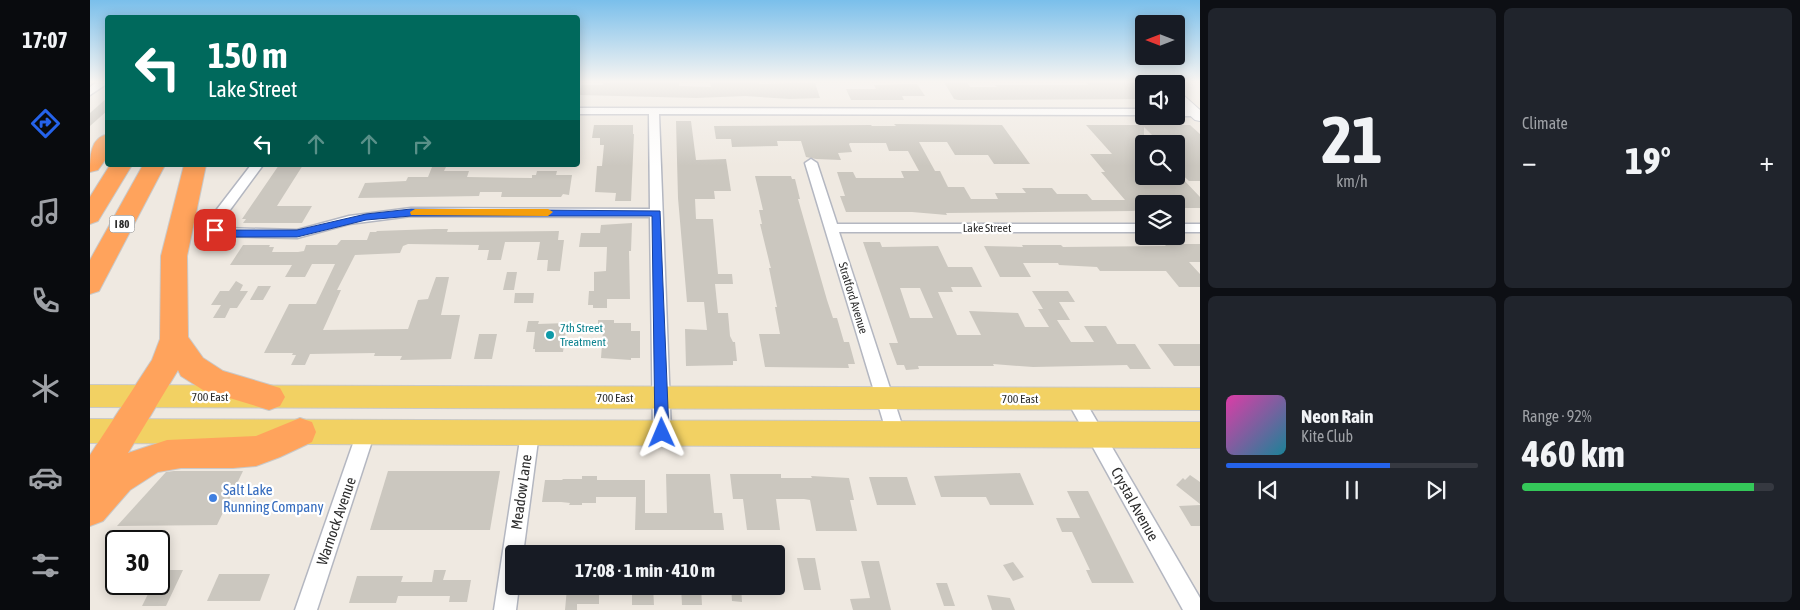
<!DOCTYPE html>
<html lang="en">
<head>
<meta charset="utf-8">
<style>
	body { margin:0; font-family:"Asap Condensed",sans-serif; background:#20242c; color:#f1f3f6; height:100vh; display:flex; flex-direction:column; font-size:19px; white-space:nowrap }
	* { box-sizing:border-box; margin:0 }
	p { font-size:16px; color:#9ea1a6 }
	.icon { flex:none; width:28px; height:28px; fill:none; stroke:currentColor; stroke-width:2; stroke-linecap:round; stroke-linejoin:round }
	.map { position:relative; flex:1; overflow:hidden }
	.drawer { display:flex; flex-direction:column; gap:8px; padding:8px; background:#0d0f14; width:600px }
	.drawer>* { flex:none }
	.top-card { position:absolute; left:15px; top:15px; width:475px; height:152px; border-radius:5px; box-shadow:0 2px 12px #0003; background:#00695c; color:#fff; overflow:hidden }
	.needle { width:32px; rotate:270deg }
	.fabs { position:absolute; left:1045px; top:15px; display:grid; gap:10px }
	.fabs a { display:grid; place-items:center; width:50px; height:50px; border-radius:5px; background:#171b24; box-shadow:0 2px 12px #0003; font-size:25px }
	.speed { position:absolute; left:15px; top:530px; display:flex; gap:10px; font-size:25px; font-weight:700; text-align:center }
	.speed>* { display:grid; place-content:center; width:65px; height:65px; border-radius:50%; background:#171b24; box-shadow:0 2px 12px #0003; line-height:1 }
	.speed .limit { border:2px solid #111; border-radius:8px; background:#fff; color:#111 }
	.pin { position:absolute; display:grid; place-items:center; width:42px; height:42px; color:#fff; margin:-21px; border-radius:10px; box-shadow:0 2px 8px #0006 }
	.me { position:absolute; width:55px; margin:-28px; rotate:359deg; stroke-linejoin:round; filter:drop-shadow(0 0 4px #0008) }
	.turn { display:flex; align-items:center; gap:18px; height:105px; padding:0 20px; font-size:22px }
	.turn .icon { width:65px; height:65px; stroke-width:2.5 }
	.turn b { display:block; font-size:35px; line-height:42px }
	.lanes { display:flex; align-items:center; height:48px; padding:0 20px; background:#0003; justify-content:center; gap:25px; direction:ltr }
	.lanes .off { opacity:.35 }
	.big { font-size:38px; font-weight:700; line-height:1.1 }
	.drawer .widget { flex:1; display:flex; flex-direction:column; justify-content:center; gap:8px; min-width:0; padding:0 18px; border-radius:8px; background:#20242c }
	.drawer .dial { align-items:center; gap:0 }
	.dial b { font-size:65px; line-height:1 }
	.song { display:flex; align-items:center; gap:15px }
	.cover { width:60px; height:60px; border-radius:8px; background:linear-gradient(135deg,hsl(320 70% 55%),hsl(190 70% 35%)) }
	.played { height:5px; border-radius:2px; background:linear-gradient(90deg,#2563eb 65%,#363941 65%) }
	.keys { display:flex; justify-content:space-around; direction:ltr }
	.heat { display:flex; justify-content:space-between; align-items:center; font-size:28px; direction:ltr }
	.charge { height:8px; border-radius:4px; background:linear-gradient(90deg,#34c759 92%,#363941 0) }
	.drawer .tiles { flex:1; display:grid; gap:8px; grid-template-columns:repeat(2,1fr) }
	.trip { position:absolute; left:415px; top:545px; width:280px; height:50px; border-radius:5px; background:#171b24; box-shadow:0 2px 12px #0003; font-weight:700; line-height:50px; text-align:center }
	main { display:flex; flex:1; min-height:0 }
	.dock { display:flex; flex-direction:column; width:90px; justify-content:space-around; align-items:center; background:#090b0e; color:#9ea1a6 }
	.dock .icon { width:35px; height:35px }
	.dock .active { color:#2563eb }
	.dock b { font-size:22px; color:#f1f3f6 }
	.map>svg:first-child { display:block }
	.building { fill:#cbc7bf; fill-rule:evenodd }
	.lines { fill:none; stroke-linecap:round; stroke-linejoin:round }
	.minor-casing { stroke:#b4b7c1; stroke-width:3 }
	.tertiary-casing { stroke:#b4b7c1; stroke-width:2 }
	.primary-casing { stroke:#c9c9c9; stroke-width:2 }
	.motorway-casing { stroke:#c9c9c9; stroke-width:2 }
	.minor { fill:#fff; fill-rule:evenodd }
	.tertiary { fill:#fff; fill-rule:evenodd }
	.primary { fill:#f2d163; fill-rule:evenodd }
	.motorway { fill:#ffa35c; fill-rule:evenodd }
	.route { fill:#2563eb; stroke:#184099 }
	.slow { fill:#f59e0b }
	.culture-dot { fill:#0f9aa8; stroke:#fff; stroke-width:2 }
	.shop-dot { fill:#3f7fe0; stroke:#fff; stroke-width:2 }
	.labels { text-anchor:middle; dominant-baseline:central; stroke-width:4.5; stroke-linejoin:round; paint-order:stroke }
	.shield { fill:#fff; stroke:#6d6d6d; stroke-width:1 }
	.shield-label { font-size:11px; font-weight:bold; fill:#2e2e2e }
	.street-label { font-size:12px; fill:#2e2e2e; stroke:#fff }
	.culture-label { font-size:12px; fill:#0d838f; stroke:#fff; text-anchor:start }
	.near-shop-label { font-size:15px; fill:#366cbe; stroke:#fff; text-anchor:start }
	.near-street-label { font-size:15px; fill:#2e2e2e; stroke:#fff }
</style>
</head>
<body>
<main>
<nav class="dock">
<b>17:07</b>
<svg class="icon active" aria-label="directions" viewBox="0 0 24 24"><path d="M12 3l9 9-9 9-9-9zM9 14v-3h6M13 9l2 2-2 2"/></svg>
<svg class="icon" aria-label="music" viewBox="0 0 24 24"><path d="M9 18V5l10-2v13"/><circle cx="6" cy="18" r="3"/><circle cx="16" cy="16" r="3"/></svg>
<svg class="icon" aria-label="phone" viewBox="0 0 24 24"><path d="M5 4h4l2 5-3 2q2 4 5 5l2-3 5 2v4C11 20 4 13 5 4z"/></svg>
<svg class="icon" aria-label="climate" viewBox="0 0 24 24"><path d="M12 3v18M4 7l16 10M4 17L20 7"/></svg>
<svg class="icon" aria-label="car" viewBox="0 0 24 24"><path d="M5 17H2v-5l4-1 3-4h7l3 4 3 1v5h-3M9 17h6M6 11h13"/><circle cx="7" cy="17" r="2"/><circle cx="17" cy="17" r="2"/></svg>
<svg class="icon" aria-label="filters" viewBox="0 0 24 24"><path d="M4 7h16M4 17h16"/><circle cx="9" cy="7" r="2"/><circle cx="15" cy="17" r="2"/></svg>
</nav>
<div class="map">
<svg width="1110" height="610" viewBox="0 0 1110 610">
	<rect width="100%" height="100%" fill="#efe9e1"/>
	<g class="building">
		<polygon points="521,81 570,81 570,82 589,82 589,86 621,87 620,82 655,81 668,81 669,84 725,83 730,98 700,99 655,96 606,98 489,95 491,85 513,85 513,83 521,83"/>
		<polygon points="854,82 876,82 880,87 907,87 905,85 999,85 996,83 1045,82 1054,91 1054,99 868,100 864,99"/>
		<polygon points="827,84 835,96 812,96 814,100 761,100 756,89 786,89 784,85"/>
		<polygon points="18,97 18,110 0,126 0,113"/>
		<polygon points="586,121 601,121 606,160 636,159 641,191 624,191 625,199 605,199 606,219 623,219 628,274 642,274 643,284 625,284 628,313 638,313 640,336 643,342 645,342 647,361 643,361 643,365 596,366 595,329 617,330 614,302 597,302 588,198"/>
		<polygon points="804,124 912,125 940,164 904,164 898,155 865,155 857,142 829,142 845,171 850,171 858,187 874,187 881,199 908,199 905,193 936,193 932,188 962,188 967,194 997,194 1002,200 1035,200 1011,172 1015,172 1000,154 1022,154 996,125 1100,125 1110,134 1110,181 1099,181 1086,169 1086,144 1071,144 1054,127 1054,177 1091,177 1110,197 1110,208 1086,208 1086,204 1054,204 1054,210 1042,211 856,213 857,215 822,212 756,212 750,196 755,196 747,172 763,172 766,178 814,178 811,171 829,171 818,151 799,151 796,143 760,143 759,144 762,152 748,153 751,160 726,159 716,157 711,141 687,141 688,146 642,147 641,139 626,139 624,126 781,125 782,126 806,126"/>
		<polygon points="504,125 543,125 543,134 544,134 541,201 525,201 526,193 505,192 507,166 512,166 514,145 510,145 510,138 502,138"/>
		<polygon points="189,165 213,165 187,206 222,206 212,223 153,223 156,219 152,219"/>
		<polygon points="342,167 356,167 354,171 379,171 377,177 442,178 442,175 446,175 447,171 467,171 466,175 482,175 479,195 473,194 471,197 411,197 412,192 390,192 389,196 268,198 275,183 316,181 318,177 338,177"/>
		<polygon points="665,176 701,176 702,179 705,179 710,199 708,199 737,300 743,318 747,318 754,342 759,342 765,364 758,364 759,368 675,367 669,334 690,334 685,307 687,307 679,268 681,268 680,265 670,224 672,224 669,210 673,210"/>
		<polygon points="542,223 541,251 539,251 540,299 517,299 517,308 503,308 503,305 498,305 499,291 504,291 504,272 516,271 517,247 489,247 491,233 510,233 511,225"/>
		<polygon points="345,229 358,229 357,232 469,231 468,240 474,240 470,271 457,271 458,260 447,260 450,242 415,242 411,260 397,260 399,250 388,250 389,245 318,244 313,246 310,253 265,255 247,290 251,290 233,330 318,329 328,300 338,299 346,277 359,277 351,315 370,315 361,359 310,360 312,356 284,356 285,353 220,354 215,365 201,365 206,355 202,355 203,353 174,353 199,304 226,304 245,264 222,264 215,277 195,277 202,265 140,265 153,245 180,245 179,247 184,247 182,252 208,252 214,251 216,245 247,245 251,240 277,240 280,232 286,232 287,231"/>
		<path d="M773 242H790L792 247 848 246 858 267H882L892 287H861L863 292H848L867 335H891L879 311 928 313 935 327H959L948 309H953L942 291H978L985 302H969L980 320H967L981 342H1004L994 326H1016L1027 344H1045L1061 369H1040L1037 365 943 367 903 364 904 366H828L829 369 816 370 814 365H807L799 343H808ZM810 288H830L843 318H820Z"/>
		<polygon points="1074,244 1110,244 1110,262 1099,262 1110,274 1110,287 1089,287 1076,271 1010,271 1007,267 969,265 968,263 933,263 941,277 910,277 894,246 933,247 932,245 971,245 973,247 1076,246"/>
		<polygon points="417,272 427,272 424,290 413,290"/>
		<polygon points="146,281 153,285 150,291 158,291 147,308 140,308 135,318 123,318 131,305 121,305 130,291 139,291"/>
		<polygon points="168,286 181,286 173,300 160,300"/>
		<polygon points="425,293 444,293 443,303 424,303"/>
		<polygon points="508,320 524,320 524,323 541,323 541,331 550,331 550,358 541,358 541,360 511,358 513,330 508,330"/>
		<polygon points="438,321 449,321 448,324 477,323 473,352 445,352 445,349 443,349 445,332 436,332"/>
		<polygon points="389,334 407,334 402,359 384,359"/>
		<polygon points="1068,344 1110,344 1110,366 1084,366"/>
		<polygon points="84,471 153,471 127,525 27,526 76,472"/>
		<polygon points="298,471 410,471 400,530 280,530"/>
		<polygon points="930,473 944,505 900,505 896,497 851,497 844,476"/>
		<polygon points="576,474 620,474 624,513 632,513 634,530 545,530 546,497 506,497 506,503 492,503 492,505 479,505 480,503 471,502 452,502 455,480 472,480 473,479 492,479 492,476 507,476 507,480 555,480 555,513 577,513"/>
		<polygon points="640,474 691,474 691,478 722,478 721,476 759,478 764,500 760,500 767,531 726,531 720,500 714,499 686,499 690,530 657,530 653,499 643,499"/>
		<polygon points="1100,475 1110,482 1110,504 1086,485 1093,478 1095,480"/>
		<polygon points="779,477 817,477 826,505 787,505"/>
		<polygon points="977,491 998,491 1044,583 1002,583 996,570 1000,570 982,532 972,532 966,518 990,518"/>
		<polygon points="1110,505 1110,526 1101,526 1089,506"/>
		<polygon points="707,558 725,558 731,590 714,590"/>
		<polygon points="771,561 789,561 801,610 763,610 760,599 780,598"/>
		<polygon points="923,562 934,577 923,581 913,565"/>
		<polygon points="69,570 93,570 76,606 52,606 63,584 69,584"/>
		<polygon points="344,570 356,570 353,580 381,580 377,602 359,602 360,596 308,596 306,603 259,603 267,576 313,576 311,582 342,582"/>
		<polygon points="129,574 180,574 170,601 117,601"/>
		<polygon points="846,583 857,583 865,606 854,606"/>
		<polygon points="481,586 509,586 509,604 487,604 487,610 475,610 477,588"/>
		<polygon points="542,586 563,586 564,605 542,605"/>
		<polygon points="591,586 611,586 612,605 592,605"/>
		<polygon points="641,586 651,586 652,602 642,601"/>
		<polygon points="897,595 920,598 925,610 902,610"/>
	</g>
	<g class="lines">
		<defs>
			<g id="minor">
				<polygon points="8,81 18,81 18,83 0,95 0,87"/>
				<path d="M488 108 1054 109V115L569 114 581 433 578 439 572 441 566 439 563 433 560 217 321 216 259 224 207 238 127 236 122 235C118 228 119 224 121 217L161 165H173L134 218 132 228 207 230 259 216 321 208 560 209 559 114H488Z"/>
				<rect x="1086" y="110" width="24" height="6"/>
				<polygon points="721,159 727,163 747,224 1054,224 1054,232 749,232 815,434 812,440 806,442 800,440 797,434 715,163"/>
				<rect x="1086" y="224" width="24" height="8"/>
				<polygon points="985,392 991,394 1110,598 1110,610 1093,610 979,404 976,399 979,394"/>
				<polygon points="276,424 282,426 285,432 227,610 205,610 267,432 270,426"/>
				<polygon points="440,425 446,427 449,433 433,554 424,554 424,586 429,586 426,610 404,610 431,433 434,427"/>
			</g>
			<g id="tertiary">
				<polygon points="1062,81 1075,81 1078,84 1064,84"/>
				<polygon points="1086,92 1091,93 1110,110 1110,121 1105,120 1086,103"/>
			</g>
			<g id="primary">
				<polygon points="0,385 1110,388 1110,410 0,407"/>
				<polygon points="0,419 1110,422 1110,448 0,443"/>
			</g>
			<g id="motorway">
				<path d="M18 134V156L8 170 0 172C0 156 0 138 18 134Z"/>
				<polygon points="20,165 42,165 8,221 0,224 0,197"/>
				<polygon points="53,165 75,165 9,291 0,294 0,260"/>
				<polygon points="94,165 116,165 97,256 98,337 113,358 133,371 190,388 195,397 190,406 179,410 113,390 91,376 88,370 38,453 77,440 166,436 210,418 222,422 226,432 222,442 190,457 166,466 143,468 91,468 68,472 40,490 13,521 0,526 0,455 62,360 70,339 71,256"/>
			</g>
		</defs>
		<use href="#minor" class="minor-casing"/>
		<use href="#tertiary" class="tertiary-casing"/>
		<use href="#primary" class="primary-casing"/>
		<use href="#motorway" class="motorway-casing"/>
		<use href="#minor" class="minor"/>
		<use href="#tertiary" class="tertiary"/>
		<use href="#primary" class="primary"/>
		<use href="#motorway" class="motorway"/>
	</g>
	<linearGradient id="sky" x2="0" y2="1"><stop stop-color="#7abfeb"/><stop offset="0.49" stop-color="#f8f5f2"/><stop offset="1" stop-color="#f8f5f2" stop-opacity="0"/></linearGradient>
	<rect width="1110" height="166" fill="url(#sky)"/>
	<polygon class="route" points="321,209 570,211 579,433 577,437 572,439 567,437 565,433 562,216 321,216 276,220 207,237 133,237 120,230 125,227 134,230 207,230 276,214"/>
	<polygon class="slow" points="325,209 458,209 463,212 458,216 321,215 320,212"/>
	<circle class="culture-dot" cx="460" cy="335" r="5"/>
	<circle class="shop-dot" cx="123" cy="498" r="5"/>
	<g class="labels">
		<rect class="shield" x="19.5" y="215.5" width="25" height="17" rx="4"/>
		<g class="shield-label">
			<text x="32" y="224">I 80</text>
		</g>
		<g class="street-label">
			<text x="897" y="228">Lake Street</text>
			<text transform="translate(763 298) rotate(73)">Stratford Avenue</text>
			<text x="120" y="397">700 East</text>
			<text x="525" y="398">700 East</text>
			<text x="930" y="399">700 East</text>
		</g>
		<g class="culture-label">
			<text x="470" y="328">7th Street<tspan x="470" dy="14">Treatment</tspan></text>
		</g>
		<g class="near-shop-label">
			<text x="133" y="489">Salt Lake<tspan x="133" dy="17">Running Company</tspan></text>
		</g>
		<g class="near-street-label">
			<text transform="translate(431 492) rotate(-82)">Meadow Lane</text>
			<text transform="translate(1045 504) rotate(61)">Crystal Avenue</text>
			<text transform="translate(246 521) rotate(-71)">Warnock Avenue</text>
		</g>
	</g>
</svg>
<div class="fabs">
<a><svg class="needle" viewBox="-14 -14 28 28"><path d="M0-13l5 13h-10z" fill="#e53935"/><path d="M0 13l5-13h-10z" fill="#9ea1a6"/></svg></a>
<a><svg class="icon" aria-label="sound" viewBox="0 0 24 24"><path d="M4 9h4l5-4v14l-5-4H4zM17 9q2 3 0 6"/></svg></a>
<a><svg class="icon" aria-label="search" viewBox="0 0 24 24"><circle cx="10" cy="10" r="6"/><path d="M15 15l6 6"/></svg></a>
<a><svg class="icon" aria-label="layers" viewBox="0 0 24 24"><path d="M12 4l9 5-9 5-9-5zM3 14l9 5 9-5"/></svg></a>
</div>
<div class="speed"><div class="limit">30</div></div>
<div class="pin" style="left:125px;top:230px;background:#d93025"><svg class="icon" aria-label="arrive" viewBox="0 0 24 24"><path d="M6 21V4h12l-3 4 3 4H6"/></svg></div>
<svg class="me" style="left:572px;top:433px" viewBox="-20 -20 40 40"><path d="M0-17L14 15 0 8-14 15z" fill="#2563eb" stroke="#fff" stroke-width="4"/></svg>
<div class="trip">17:08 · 1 min · 410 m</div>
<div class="top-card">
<div class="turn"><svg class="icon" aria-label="left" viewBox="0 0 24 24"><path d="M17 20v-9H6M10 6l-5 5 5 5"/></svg><div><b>150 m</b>Lake Street</div></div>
<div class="lanes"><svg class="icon" aria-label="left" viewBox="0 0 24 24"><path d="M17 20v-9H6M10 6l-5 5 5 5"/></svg><svg class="icon off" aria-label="ahead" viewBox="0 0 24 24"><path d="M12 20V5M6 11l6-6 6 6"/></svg><svg class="icon off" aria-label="ahead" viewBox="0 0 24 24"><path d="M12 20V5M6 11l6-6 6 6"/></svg><svg class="icon off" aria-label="right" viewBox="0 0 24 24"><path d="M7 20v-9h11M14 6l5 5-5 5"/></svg></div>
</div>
</div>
<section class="drawer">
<div class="tiles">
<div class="widget dial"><b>21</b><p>km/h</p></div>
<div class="widget"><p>Climate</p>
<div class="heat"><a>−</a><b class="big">19°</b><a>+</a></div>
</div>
<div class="widget">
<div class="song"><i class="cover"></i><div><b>Neon Rain</b><p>Kite Club</p></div></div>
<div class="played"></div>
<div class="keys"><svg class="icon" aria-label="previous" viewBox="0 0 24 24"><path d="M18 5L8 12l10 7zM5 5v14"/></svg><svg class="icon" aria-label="pause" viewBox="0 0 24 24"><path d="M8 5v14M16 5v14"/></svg><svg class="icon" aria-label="next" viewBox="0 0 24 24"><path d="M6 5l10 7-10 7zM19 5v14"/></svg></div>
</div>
<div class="widget"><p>Range · 92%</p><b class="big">460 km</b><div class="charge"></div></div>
</div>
</section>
</main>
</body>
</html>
